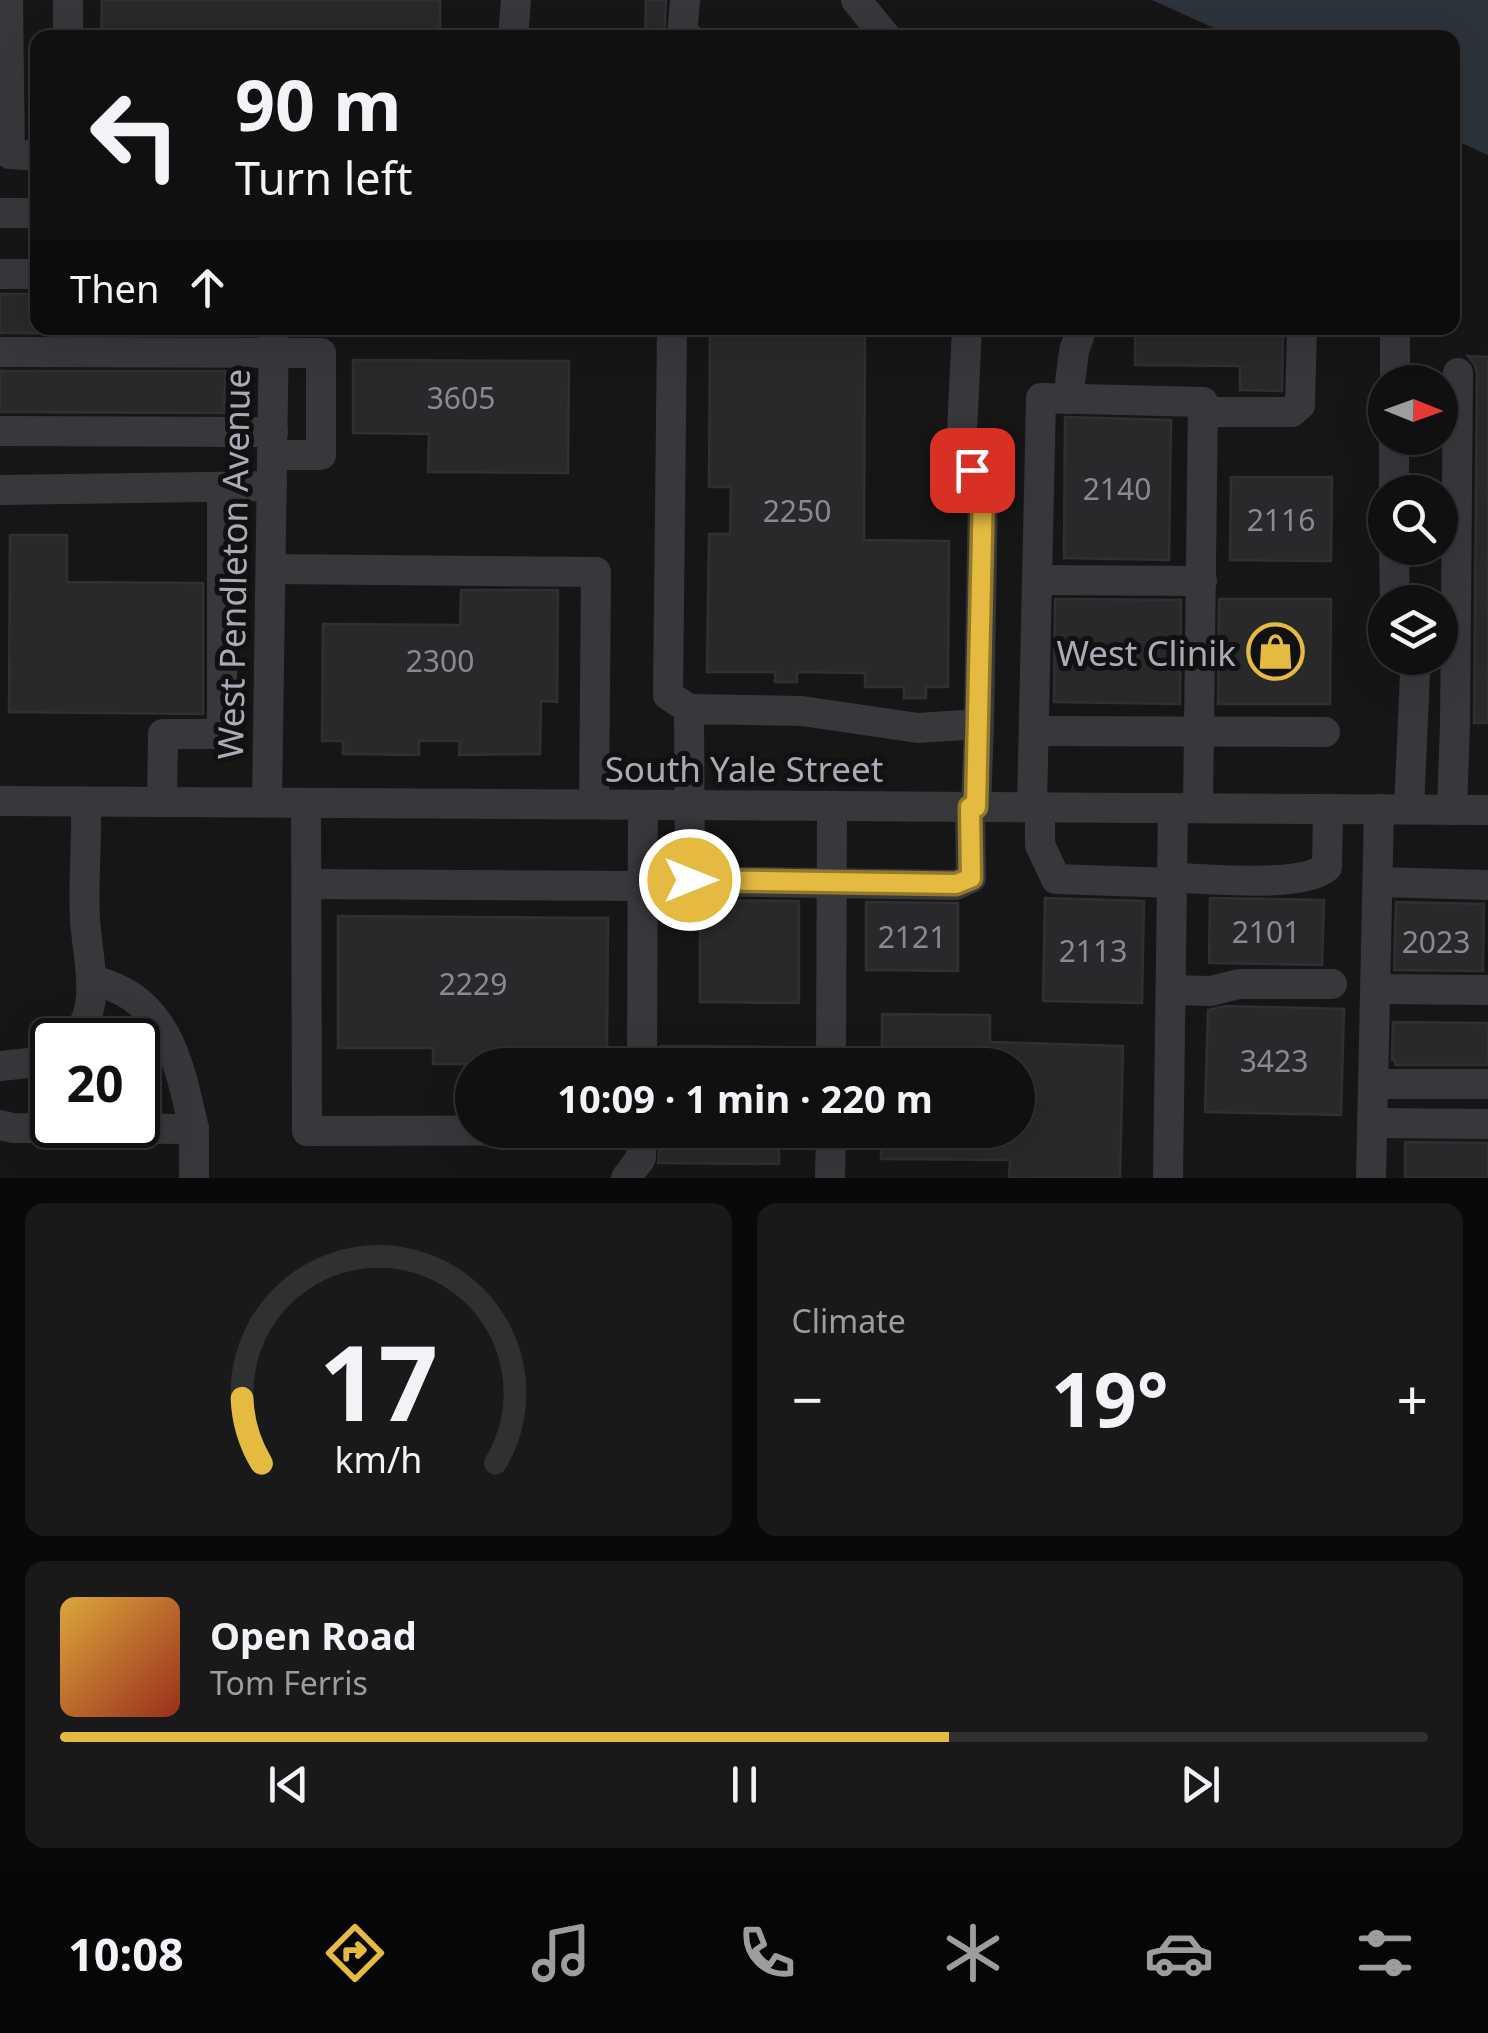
<!DOCTYPE html>
<html lang="en">
<head>
<meta charset="utf-8">
<style>
	body { margin:0; font-family:"Noto Sans",sans-serif; background:#19191a; color:#f1f3f6; height:100vh; display:flex; flex-direction:column; font-size:38px; white-space:nowrap }
	* { box-sizing:border-box; margin:0 }
	p { font-size:32px; color:#9c9d9f }
	.icon { flex:none; width:55px; height:55px; fill:none; stroke:currentColor; stroke-width:2; stroke-linecap:round; stroke-linejoin:round }
	.map { position:relative; height:1178px; overflow:hidden }
	.sheet { display:flex; flex-direction:column; gap:25px; padding:25px; background:#090909; flex:1 }
	.sheet>* { flex:none }
	.banner { position:absolute; left:30px; top:30px; width:1430px; height:305px; border-radius:20px; box-shadow:0 10px 40px #0002,0 0 0 2px #303031; background:#101011; color:#f1f3f6; overflow:hidden }
	.needle { width:65px; rotate:91deg }
	.tools { position:absolute; left:1368px; top:365px; display:grid; gap:20px }
	.tools a { display:grid; place-items:center; width:90px; height:90px; border-radius:50%; background:#101011; box-shadow:0 10px 40px #0002,0 0 0 2px #303031; font-size:50px }
	.speed { position:absolute; left:30px; top:1018px; display:flex; gap:20px; font-size:50px; font-weight:700; text-align:center }
	.speed>* { display:grid; place-content:center; width:130px; height:130px; border-radius:50%; background:#101011; box-shadow:0 10px 40px #0002,0 0 0 2px #303031; line-height:1 }
	.speed .limit { border:5px solid #111; border-radius:15px; background:#fff; color:#111 }
	.pin { position:absolute; display:grid; place-items:center; width:85px; height:85px; color:#fff; margin:-42px; border-radius:20px; box-shadow:0 5px 15px #0006 }
	.me { position:absolute; width:110px; margin:-55px; rotate:90deg; stroke-linejoin:round; filter:drop-shadow(0 0 8px #0008) }
	.turn { display:flex; align-items:center; gap:35px; height:210px; padding:0 40px; font-size:45px }
	.turn .icon { width:130px; height:130px; stroke-width:2.5 }
	.turn b { display:block; font-size:70px; line-height:85px }
	.then { display:flex; align-items:center; height:95px; padding:0 40px; background:#0003; gap:20px; font-size:38px }
	.big { font-size:75px; font-weight:700; line-height:1.1 }
	.sheet .card { flex:1; display:flex; flex-direction:column; justify-content:center; gap:15px; min-width:0; padding:0 35px; border-radius:20px; background:#19191a }
	.sheet .dial { align-items:center; gap:0 }
	.dial svg { height:260px; overflow:visible; fill:none; stroke:#303031; stroke-width:7; stroke-linecap:round; text-anchor:middle }
	.dial text { fill:#f1f3f6; stroke:none }
	.song { display:flex; align-items:center; gap:30px }
	.cover { width:120px; height:120px; border-radius:15px; background:linear-gradient(135deg,hsl(40 70% 55%),hsl(10 70% 35%)) }
	.played { height:10px; border-radius:5px; background:linear-gradient(90deg,#e4ba41 65%,#303031 65%) }
	.keys { display:flex; justify-content:space-around; direction:ltr }
	.heat { display:flex; justify-content:space-between; align-items:center; font-size:55px; direction:ltr }
	.sheet .tiles { flex:1; display:grid; gap:25px; grid-template-columns:1fr 1fr }
	.card:last-child { grid-column:span 2 }
	.trip { position:absolute; left:455px; top:1048px; width:580px; height:100px; border-radius:50px; background:#101011; box-shadow:0 10px 40px #0002,0 0 0 2px #303031; font-weight:700; line-height:100px; text-align:center }
	.menu { display:flex; height:160px; justify-content:space-around; align-items:center; background:#060607; color:#9c9d9f }
	.menu .icon { width:70px; height:70px }
	.menu .on { color:#e4ba41 }
	.menu b { font-size:45px; color:#f1f3f6 }
	.map>svg:first-child { display:block }
	.water { fill:#2d333a }
	.building { fill:#29292b; stroke:#303033; stroke-width:2.5 }
	.lines { fill:none; stroke-linecap:round; stroke-linejoin:round }
	.minor { stroke:#37383c; stroke-width:30 }
	.route-casing { stroke:#94792a; stroke-width:25 }
	.route { stroke:#e4ba41; stroke-width:18 }
	.labels { text-anchor:middle; dominant-baseline:central; stroke-width:10; stroke-linejoin:round; paint-order:stroke }
	.number-label { font-size:30px; fill:#888a92 }
	.street-label { font-size:35px; fill:#a9acb6; stroke:#111112 }
	.poi-label { font-size:35px; fill:#a9acb6; stroke:#111112; text-anchor:end }
</style>
</head>
<body>
<div class="map">
<svg width="1488" height="1178" viewBox="0 0 1488 1178">
	<rect width="100%" height="100%" fill="#161617"/>
	<polygon class="water" points="1152,0 1488,0 1488,155 1453,139 1452,38 1234,37"/>
	<g class="building">
		<polygon points="102,0 440,0 440,38 101,38"/>
		<polygon points="646,0 666,0 664,38 645,38"/>
		<polygon points="0,294 38,294 38,328 224,328 224,334 0,333"/>
		<polygon points="710,328 865,328 864,540 949,541 948,687 926,687 926,698 904,698 904,687 865,687 865,673 797,672 797,682 775,682 775,672 707,672 709,534 730,534 731,487 709,487"/>
		<polygon points="1135,328 1283,328 1282,391 1240,390 1240,366 1135,365"/>
		<polygon points="1468,356 1488,357 1488,723 1474,723 1477,373 1475,365"/>
		<polygon points="353,360 569,361 568,473 428,472 429,434 353,433"/>
		<polygon points="0,371 225,371 224,413 0,412"/>
		<polygon points="1065,417 1171,420 1169,560 1064,558"/>
		<polygon points="1231,477 1332,477 1331,561 1230,560"/>
		<polygon points="10,535 67,535 67,582 203,583 203,714 9,712"/>
		<polygon points="461,590 558,590 557,702 541,701 540,754 459,755 460,741 419,741 419,755 343,754 343,741 322,741 323,624 460,625"/>
		<polygon points="1055,599 1181,600 1180,704 1054,702"/>
		<polygon points="1219,599 1331,599 1330,704 1218,704"/>
		<polygon points="1045,898 1144,901 1142,1003 1043,1001"/>
		<polygon points="1210,898 1324,900 1322,965 1209,963"/>
		<polygon points="700,900 799,901 799,1003 700,1002"/>
		<polygon points="866,902 958,903 958,971 866,970"/>
		<polygon points="1396,902 1484,904 1483,971 1394,970"/>
		<polygon points="338,916 608,918 607,1049 508,1049 507,1064 433,1064 433,1048 338,1048"/>
		<polygon points="1226,1006 1344,1009 1341,1115 1205,1112 1208,1010"/>
		<polygon points="882,1014 990,1015 990,1042 1123,1046 1120,1178 1009,1178 1010,1160 881,1159 881,1130 1018,1130 1018,1065 882,1065"/>
		<polygon points="1393,1022 1488,1023 1488,1065 1395,1065 1395,1060 1392,1060"/>
		<polygon points="661,1046 780,1047 780,1065 661,1065"/>
		<polygon points="661,1130 779,1130 779,1164 658,1163"/>
		<polygon points="1405,1142 1488,1143 1488,1178 1405,1178"/>
	</g>
	<g class="lines">
		<g class="minor">
			<polyline points="8,0 10,154 38,156"/>
			<polyline points="685,0 682,36 689,38"/>
			<polyline points="856,0 887,38"/>
			<polyline points="68,38 68,0"/>
			<polyline points="513,38 516,0"/>
			<polyline points="0,213 38,213"/>
			<polyline points="0,274 38,274"/>
			<polyline points="672,328 668,695 689,709"/>
			<polyline points="967,328 961,451 983,490 979,724"/>
			<polyline points="0,352 321,353 321,455 272,455"/>
			<polyline points="1395,382 1395,328"/>
			<polyline points="1068,399 1074,351 1082,328"/>
			<polyline points="1203,412 1292,412 1300,405 1302,328"/>
			<polyline points="0,431 273,432"/>
			<polyline points="0,490 272,486"/>
			<polyline points="1394,492 1394,438"/>
			<polyline points="1394,548 1395,602"/>
			<polyline points="271,569 596,572 594,804"/>
			<polyline points="1037,580 1202,581"/>
			<polyline points="1034,731 1325,732"/>
			<polyline points="0,801 1488,810"/>
			<polyline points="162,802 163,734 222,734 222,487"/>
			<polyline points="267,802 274,328"/>
			<polyline points="306,803 307,1131 642,1130"/>
			<polyline points="970,807 971,878 956,885 690,881 689,709 802,711 918,728 979,724 976,807"/>
			<polyline points="1032,807 1041,398 1203,402 1198,808"/>
			<polyline points="1040,807 1040,845 1056,879 1173,883"/>
			<polyline points="1409,809 1415,674 1411,658"/>
			<polyline points="1452,810 1455,723 1458,373"/>
			<path d="M1173 878C1210 878 1301 889 1327 867L1328 809"/>
			<polyline points="1378,882 1488,885"/>
			<polyline points="307,884 643,886"/>
			<path d="M92 979C102 983 113 986 122 991 173 1018 182 1078 194 1129"/>
			<polyline points="1376,989 1488,990"/>
			<polyline points="1171,990 1211,991 1239,984 1332,984"/>
			<path d="M73 1040C104 1007 87 959 85 919 83 880 87 841 86 802"/>
			<polyline points="642,1065 643,805"/>
			<polyline points="831,1065 832,806"/>
			<polyline points="0,1066 48,1061 52,1057"/>
			<polyline points="1373,1084 1488,1084"/>
			<polyline points="1372,1123 1488,1124"/>
			<polyline points="0,1125 13,1128 194,1129 194,1178"/>
			<polyline points="626,1178 641,1158 642,1131"/>
			<polyline points="830,1178 831,1130"/>
			<polyline points="1168,1178 1173,808"/>
			<polyline points="1371,1178 1379,809"/>
		</g>
	</g>
	<g class="lines">
		<defs>
			<polyline id="route" points="690,880 956,884 971,878 970,807 976,807 983,490 972,470"/>
		</defs>
		<use href="#route" class="route-casing"/>
		<use href="#route" class="route"/>
	</g>
	<defs>
		<symbol id="shop-ring" viewBox="-11 -11 22 22"><circle r="9.5" fill="#111112" stroke="#e4ba41" stroke-width="1.5"/><path d="M-5-2.5h2.3a2.7 3.5 0 0 1 5.4 0H5L5.5 6h-11ZM-1.5-2.5h3a1.5 2.3 0 0 0-3 0Z" fill="#e4ba41"/></symbol>
	</defs>
	<g fill-rule="evenodd">
		<use href="#shop-ring" x="1244" y="620" width="63" height="63"/>
	</g>
	<g class="labels">
		<g class="number-label">
			<text x="461" y="397">3605</text>
			<text x="1117" y="488">2140</text>
			<text x="797" y="510">2250</text>
			<text x="1281" y="519">2116</text>
			<text x="440" y="660">2300</text>
			<text x="1266" y="931">2101</text>
			<text x="912" y="936">2121</text>
			<text x="1436" y="941">2023</text>
			<text x="1093" y="950">2113</text>
			<text x="473" y="983">2229</text>
			<text x="1274" y="1060">3423</text>
		</g>
		<g class="street-label">
			<text transform="translate(233 564) rotate(-89)">West Pendleton Avenue</text>
			<text x="744" y="768">South Yale Street</text>
		</g>
		<g class="poi-label">
			<text x="1236" y="652">West Clinik</text>
		</g>
	</g>
</svg>
<div class="tools">
<a><svg class="needle" viewBox="-14 -14 28 28"><path d="M0-13l5 13h-10z" fill="#e53935"/><path d="M0 13l5-13h-10z" fill="#9c9d9f"/></svg></a>
<a><svg class="icon" aria-label="search" viewBox="0 0 24 24"><circle cx="10" cy="10" r="6"/><path d="M15 15l6 6"/></svg></a>
<a><svg class="icon" aria-label="layers" viewBox="0 0 24 24"><path d="M12 4l9 5-9 5-9-5zM3 14l9 5 9-5"/></svg></a>
</div>
<div class="speed"><div class="limit">20</div></div>
<div class="pin" style="left:972px;top:470px;background:#d93025"><svg class="icon" aria-label="arrive" viewBox="0 0 24 24"><path d="M6 21V4h12l-3 4 3 4H6"/></svg></div>
<svg class="me" style="left:690px;top:880px" viewBox="-20 -20 40 40"><circle r="17" fill="#e4ba41" stroke="#fff" stroke-width="3"/><path d="M0-11L8 9 0 5-8 9z" fill="#fff"/></svg>
<div class="trip">10:09 · 1 min · 220 m</div>
<div class="banner">
<div class="turn"><svg class="icon" aria-label="left" viewBox="0 0 24 24"><path d="M17 20v-9H6M10 6l-5 5 5 5"/></svg><div><b>90 m</b>Turn left</div></div>
<div class="then">Then<svg class="icon" aria-label="ahead" viewBox="0 0 24 24"><path d="M12 20V5M6 11l6-6 6 6"/></svg></div>
</div>
</div>
<section class="sheet">
<div class="tiles">
<div class="card dial"><svg viewBox="0 0 100 80">
<path d="M14 69A42 42 0 1 1 86 69"/>
<path d="M14 69A42 42 0 0 1 8 49" stroke="#e4ba41"/>
<text x="50" y="56" font-size="32" font-weight="700">17</text>
<text x="50" y="72" font-size="11">km/h</text>
</svg></div>
<div class="card"><p>Climate</p>
<div class="heat"><a>−</a><b class="big">19°</b><a>+</a></div>
</div>
<div class="card">
<div class="song"><i class="cover"></i><div><b>Open Road</b><p>Tom Ferris</p></div></div>
<div class="played"></div>
<div class="keys"><svg class="icon" aria-label="previous" viewBox="0 0 24 24"><path d="M18 5L8 12l10 7zM5 5v14"/></svg><svg class="icon" aria-label="pause" viewBox="0 0 24 24"><path d="M8 5v14M16 5v14"/></svg><svg class="icon" aria-label="next" viewBox="0 0 24 24"><path d="M6 5l10 7-10 7zM19 5v14"/></svg></div>
</div>
</div>
</section>
<nav class="menu">
<b>10:08</b>
<svg class="icon on" aria-label="directions" viewBox="0 0 24 24"><path d="M12 3l9 9-9 9-9-9zM9 14v-3h6M13 9l2 2-2 2"/></svg>
<svg class="icon" aria-label="music" viewBox="0 0 24 24"><path d="M9 18V5l10-2v13"/><circle cx="6" cy="18" r="3"/><circle cx="16" cy="16" r="3"/></svg>
<svg class="icon" aria-label="phone" viewBox="0 0 24 24"><path d="M5 4h4l2 5-3 2q2 4 5 5l2-3 5 2v4C11 20 4 13 5 4z"/></svg>
<svg class="icon" aria-label="climate" viewBox="0 0 24 24"><path d="M12 3v18M4 7l16 10M4 17L20 7"/></svg>
<svg class="icon" aria-label="car" viewBox="0 0 24 24"><path d="M5 17H2v-5l4-1 3-4h7l3 4 3 1v5h-3M9 17h6M6 11h13"/><circle cx="7" cy="17" r="2"/><circle cx="17" cy="17" r="2"/></svg>
<svg class="icon" aria-label="filters" viewBox="0 0 24 24"><path d="M4 7h16M4 17h16"/><circle cx="9" cy="7" r="2"/><circle cx="15" cy="17" r="2"/></svg>
</nav>
</body>
</html>
